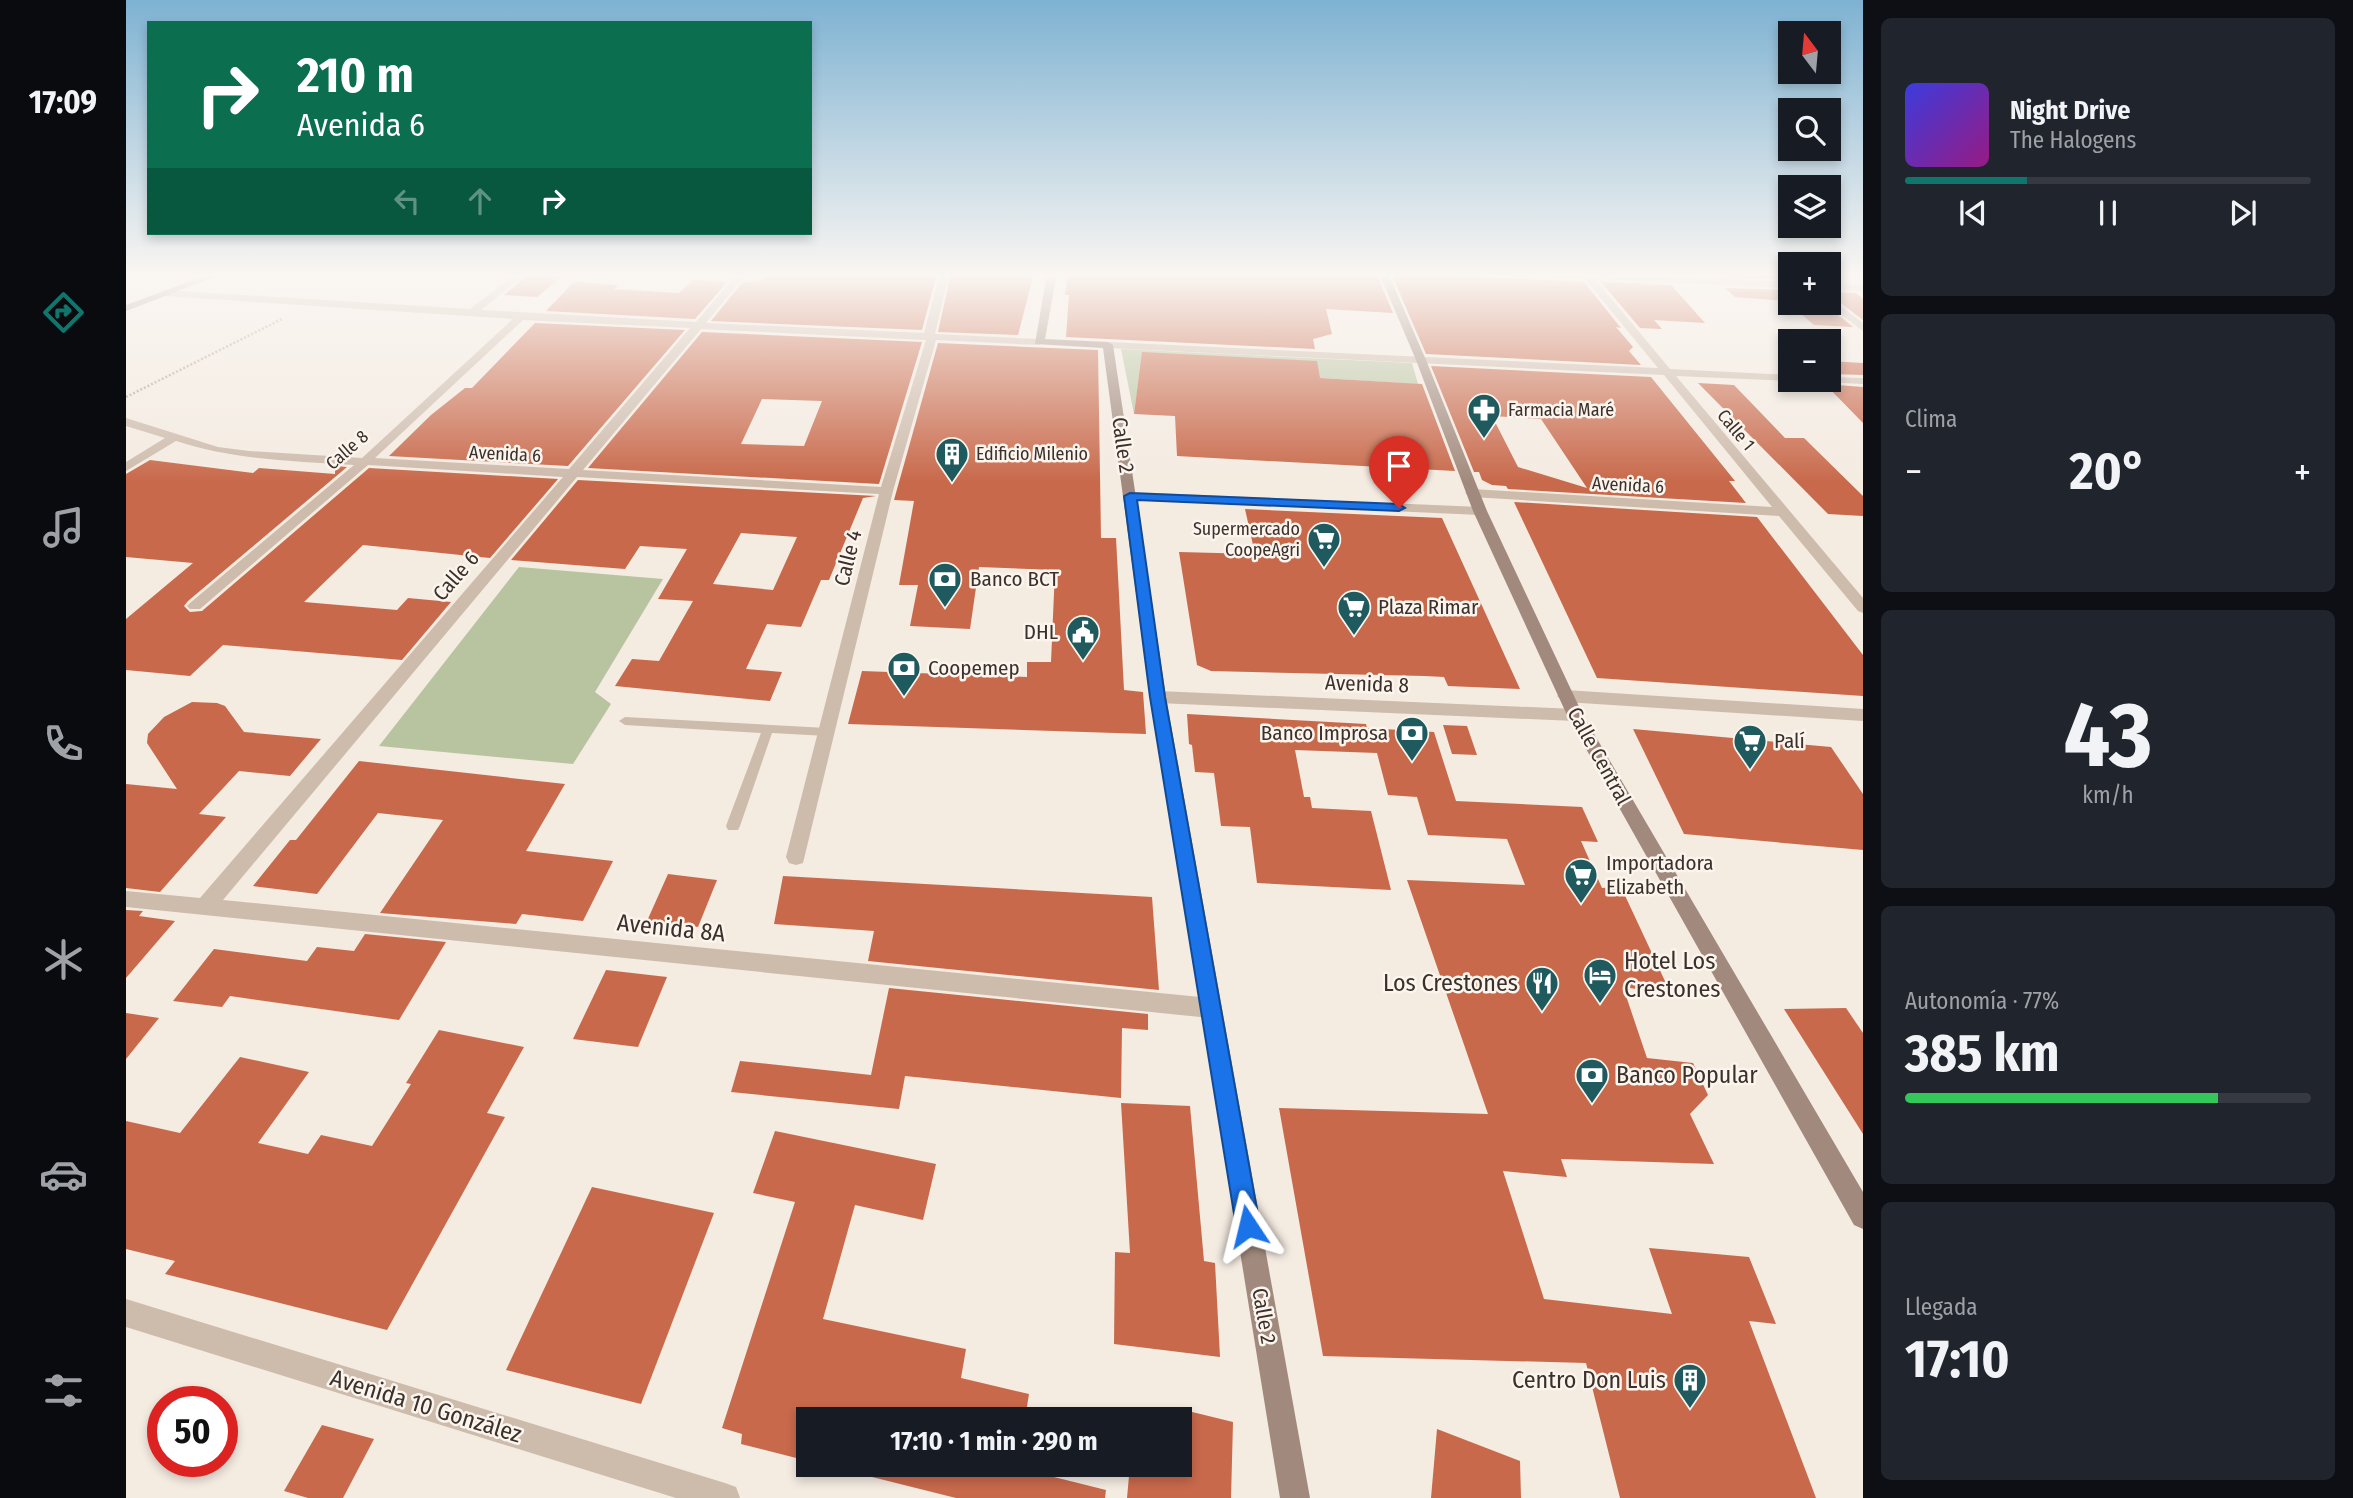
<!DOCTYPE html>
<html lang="es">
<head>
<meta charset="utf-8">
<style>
	body { margin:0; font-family:"Fira Sans Condensed",sans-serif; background:#20242c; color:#f1f3f6; height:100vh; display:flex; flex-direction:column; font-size:26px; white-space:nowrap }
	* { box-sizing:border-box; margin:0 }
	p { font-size:23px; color:#9ea1a6 }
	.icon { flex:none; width:38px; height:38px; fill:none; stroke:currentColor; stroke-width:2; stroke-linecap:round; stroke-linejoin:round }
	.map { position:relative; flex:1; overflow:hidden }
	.panel { display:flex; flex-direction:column; gap:18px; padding:18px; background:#0d0f14; width:490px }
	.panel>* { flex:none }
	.banner { position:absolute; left:21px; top:21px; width:665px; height:214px; border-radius:0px; box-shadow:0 4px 10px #0003; background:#0b6e4f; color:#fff; overflow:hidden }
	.needle { width:46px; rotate:344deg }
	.buttons { position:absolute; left:1652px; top:21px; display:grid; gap:14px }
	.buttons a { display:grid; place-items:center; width:63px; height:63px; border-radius:0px; background:#171b24; box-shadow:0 4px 10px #0003; font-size:35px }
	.speed { position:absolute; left:21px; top:1386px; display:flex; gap:14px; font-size:35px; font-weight:700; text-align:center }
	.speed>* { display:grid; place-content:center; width:91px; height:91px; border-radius:50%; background:#171b24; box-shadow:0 4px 10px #0003; line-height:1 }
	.speed .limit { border:10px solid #d22; background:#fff; color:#111 }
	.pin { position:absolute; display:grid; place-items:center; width:60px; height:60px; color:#fff; margin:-72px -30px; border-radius:50% 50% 50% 0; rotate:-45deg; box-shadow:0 0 7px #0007 }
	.pin .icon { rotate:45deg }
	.me { position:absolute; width:77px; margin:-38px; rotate:350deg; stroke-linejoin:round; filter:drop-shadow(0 0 5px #0008) }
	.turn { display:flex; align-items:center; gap:24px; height:147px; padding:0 35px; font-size:32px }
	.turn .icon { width:91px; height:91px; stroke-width:2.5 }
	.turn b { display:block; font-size:49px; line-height:60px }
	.lanes { display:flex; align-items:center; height:66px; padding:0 35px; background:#0003; justify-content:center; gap:35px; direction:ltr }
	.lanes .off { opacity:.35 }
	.big { font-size:52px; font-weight:700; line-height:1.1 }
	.panel .tile { flex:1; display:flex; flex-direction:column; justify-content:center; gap:10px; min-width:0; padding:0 24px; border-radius:10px; background:#20242c }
	.panel .dial { align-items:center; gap:0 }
	.dial b { font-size:91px; line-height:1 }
	.song { display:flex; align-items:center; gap:21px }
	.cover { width:84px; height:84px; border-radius:10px; background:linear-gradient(135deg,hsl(240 70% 55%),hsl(310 70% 35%)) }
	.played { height:7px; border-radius:4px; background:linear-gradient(90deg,#0f766e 30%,#363941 30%) }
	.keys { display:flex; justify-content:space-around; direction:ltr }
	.heat { display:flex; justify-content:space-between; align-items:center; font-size:38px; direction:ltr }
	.charge { height:10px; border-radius:5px; background:linear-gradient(90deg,#34c759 77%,#363941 0) }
	.trip { position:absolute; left:670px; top:1407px; width:396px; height:70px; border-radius:0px; background:#171b24; box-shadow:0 4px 10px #0003; font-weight:700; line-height:70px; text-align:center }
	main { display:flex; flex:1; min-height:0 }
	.dock { display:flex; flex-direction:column; width:126px; justify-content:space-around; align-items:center; background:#090b0e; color:#9ea1a6 }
	.dock .icon { width:49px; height:49px }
	.dock .active { color:#0f766e }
	.dock b { font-size:32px; color:#f1f3f6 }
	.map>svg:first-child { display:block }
	.green { fill:#b8c4a0 }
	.building { fill:#c8694b; fill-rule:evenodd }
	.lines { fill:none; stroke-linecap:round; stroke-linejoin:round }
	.path { stroke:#b9a596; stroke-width:2.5; stroke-dasharray:2 2; stroke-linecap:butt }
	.lane { fill:#cdbbac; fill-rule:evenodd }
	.street { fill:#cdbbac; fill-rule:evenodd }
	.secondary { fill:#a18a7d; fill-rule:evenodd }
	.route { fill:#1a73e8; stroke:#114b97; stroke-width:2 }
	.labels { text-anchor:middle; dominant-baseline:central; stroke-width:5; stroke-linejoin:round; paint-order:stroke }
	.far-poi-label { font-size:18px; fill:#3b302b; stroke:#fbf5ee; text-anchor:start }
	.far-street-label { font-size:18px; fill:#3b302b; stroke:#fbf5ee }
	.street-label { font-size:21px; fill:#3b302b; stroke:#fbf5ee }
	.poi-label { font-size:21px; fill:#3b302b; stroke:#fbf5ee; text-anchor:start }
	.near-street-label { font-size:24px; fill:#3b302b; stroke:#fbf5ee }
	.near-poi-label { font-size:24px; fill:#3b302b; stroke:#fbf5ee; text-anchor:start }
</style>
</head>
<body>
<main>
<nav class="dock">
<b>17:09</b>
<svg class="icon active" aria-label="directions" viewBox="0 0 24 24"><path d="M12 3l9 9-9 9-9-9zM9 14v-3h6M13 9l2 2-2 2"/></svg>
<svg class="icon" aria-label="music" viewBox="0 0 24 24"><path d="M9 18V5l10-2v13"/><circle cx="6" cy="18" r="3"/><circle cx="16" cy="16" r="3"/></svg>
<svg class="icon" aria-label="phone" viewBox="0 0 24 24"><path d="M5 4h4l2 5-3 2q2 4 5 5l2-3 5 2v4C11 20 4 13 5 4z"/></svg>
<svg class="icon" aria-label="climate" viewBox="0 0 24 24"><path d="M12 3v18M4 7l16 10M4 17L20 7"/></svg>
<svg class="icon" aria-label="car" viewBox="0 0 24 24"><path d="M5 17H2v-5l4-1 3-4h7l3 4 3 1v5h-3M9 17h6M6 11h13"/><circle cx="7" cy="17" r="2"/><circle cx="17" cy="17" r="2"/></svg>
<svg class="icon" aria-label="filters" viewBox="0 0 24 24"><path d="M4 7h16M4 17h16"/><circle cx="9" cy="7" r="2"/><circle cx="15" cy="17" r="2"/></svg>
</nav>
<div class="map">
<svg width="1737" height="1498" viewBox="0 0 1737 1498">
	<rect width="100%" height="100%" fill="#f4ebe1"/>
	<g class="green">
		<polygon points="995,349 1286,363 1292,384 1194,378 1016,356 1008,414"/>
		<polygon points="393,567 537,579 469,692 485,704 447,764 253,746"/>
	</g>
	<g class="building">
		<polygon points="405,273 440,273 411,297 378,295"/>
		<polygon points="642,273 673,274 811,273 796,330 585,321 616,283 634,281"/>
		<polygon points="825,273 908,273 892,335 812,332"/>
		<polygon points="942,273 1250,273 1267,313 1200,309 1206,334 1187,339 1189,349 940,337 943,295 939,295"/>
		<polygon points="1265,273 1458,282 1495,328 1490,327 1507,347 1503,351 1515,365 1300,354"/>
		<polygon points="1583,273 1664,273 1664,279 1587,276"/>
		<polygon points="567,280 601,282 569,319 420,311 448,282 492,285 488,289 553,293"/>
		<polygon points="1475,282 1545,285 1579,323 1528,320 1536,329 1514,328"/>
		<polygon points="1599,288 1664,290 1664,303 1698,303 1727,327 1688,325 1660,301 1609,297"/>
		<polygon points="1703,292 1730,293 1737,299 1737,320 1703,294"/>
		<polygon points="409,323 559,330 442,466 263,456 305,415 339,388 346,388"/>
		<path d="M576 332 796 342 753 484 462 468ZM636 399 696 401 678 446 615 444Z"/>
		<polygon points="812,343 972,350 975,538 990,538 998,690 1017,692 1020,734 722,724 736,671 901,677 901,662 925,662 929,570 853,567 844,629 784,626 792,585 773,585 788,501 768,500"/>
		<polygon points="1016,352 1191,361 1194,378 1296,384 1329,471 1051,456 1049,416 1008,414"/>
		<polygon points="1703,361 1737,363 1737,375 1703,374"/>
		<path d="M1305 366 1525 377 1609 481H1603L1620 503 1382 489 1380 486 1366 485 1356 480 1353 472H1348ZM1366 416 1415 419 1461 488 1392 467Z"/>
		<polygon points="1572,383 1608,385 1659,438 1678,438 1737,496 1737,516 1702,514"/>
		<polygon points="1699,384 1737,387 1737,423"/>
		<polygon points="24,460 127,473 133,468 209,474 209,466 221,467 62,601 58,606 64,612 76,611 243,468 432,479 364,558 237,545 178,602 271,610 282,598 325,602 276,660 97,645 64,676 0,670 0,619 67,563 0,557 0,474"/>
		<path d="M452 480 750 496 737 498 703 580H695L675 627 641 624 620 669 656 672 644 701 489 686 506 659 533 661 567 601 532 599 561 549 514 546 499 569 385 560ZM615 533 671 537 647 590 587 584Z"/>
		<polygon points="1388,502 1631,517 1737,655 1737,696 1471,678"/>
		<polygon points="1119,509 1316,518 1394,689 1322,686 1318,677 1299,676 1085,671 1071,665 1053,552 1129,554"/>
		<polygon points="66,702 91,703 99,706 118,732 195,739 164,776 113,771 73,814 100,817 34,892 0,888 0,784 51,789 21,743 22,734 38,717"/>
		<polygon points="1061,714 1240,724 1241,728 1308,732 1330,801 1456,807 1472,842 1455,841 1476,888 1495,887 1545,994 1497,987 1521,1058 1567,1063 1582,1095 1564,1114 1588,1164 1435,1159 1441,1177 1377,1171 1418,1299 1546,1314 1523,1248 1623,1257 1650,1324 1623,1321 1690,1498 1494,1498 1460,1363 1197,1356 1153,1108 1362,1114 1281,880 1399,885 1381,839 1302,835 1291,797 1262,795 1251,753 1169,750 1178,797 1184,797 1186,808 1245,811 1265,890 1131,883 1124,827 1095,826 1088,773 1069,772 1066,745 1063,744"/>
		<polygon points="1317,725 1341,726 1351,755 1326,754"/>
		<polygon points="1507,729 1705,747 1737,794 1737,850 1558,834"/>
		<polygon points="233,761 439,784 400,851 487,861 457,921 396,914 390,924 254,913 317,820 252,813 191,894 127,886 164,840 170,840"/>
		<polygon points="542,874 591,880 572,927 521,921"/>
		<polygon points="657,876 1026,897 1033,990 742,961 748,931 648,924"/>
		<polygon points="0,910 17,911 13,916 49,921 0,978"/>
		<polygon points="239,934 320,942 273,1020 104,996 96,1007 47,1001 88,949 181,961 191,947 228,951"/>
		<polygon points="480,970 541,977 512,1047 447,1039"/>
		<polygon points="763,988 1022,1014 1022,1030 996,1028 995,1098 779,1076 773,1109 605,1092 614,1061 745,1075"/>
		<polygon points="1720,1008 1737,1033 1737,1134 1658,1009"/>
		<polygon points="0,1013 33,1018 0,1059"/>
		<polygon points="313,1030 398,1047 361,1113 379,1117 261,1330 39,1274 49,1261 0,1249 0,1121 54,1133 114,1057 183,1072 132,1143 182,1154 195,1135 246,1146 285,1084 280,1083"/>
		<polygon points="995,1103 1064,1106 1078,1261 1089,1263 1094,1357 988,1344 989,1252 1004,1253"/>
		<polygon points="649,1131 810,1164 797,1220 729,1205 697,1319 840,1349 835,1378 903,1394 899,1419 682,1419 682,1461 615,1444 616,1434 596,1428 669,1202 627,1193"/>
		<polygon points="466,1187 588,1213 515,1404 380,1370"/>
		<polygon points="1054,1409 1107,1422 1105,1498 1001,1498 1004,1465 1054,1465"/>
		<polygon points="196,1425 248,1439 217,1498 182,1498 158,1491"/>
		<polygon points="1311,1429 1394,1461 1395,1498 1305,1498"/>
		<polygon points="731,1465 892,1465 892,1468 980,1490 979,1498 830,1498 730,1473"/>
	</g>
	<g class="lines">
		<polyline class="path" points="0,397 156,319"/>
		<polygon class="lane" points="499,717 701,728 707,732 701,736 646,733 614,826 612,830 602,830 600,826 635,733 499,725 493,721"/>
		<g class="street">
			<path d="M391 273H401L355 310 570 322 612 273H621L580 323 798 333 814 273H823L809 334 913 339 918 342 913 345 810 340 767 491 677 863 670 865 663 863 660 857 753 494 451 477 97 900 1084 998 1092 1001 1095 1008 1092 1015 1084 1018 0 907V891L74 898 437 477 242 465 74 609H64L61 606 64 603 228 465C167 461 108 460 50 441L0 471V462L39 438 0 426V418L92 447 123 451 236 458 387 319 39 296 34 293 39 290 344 309ZM397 320 564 328 443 469 249 458ZM575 329 800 340 755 487 457 470Z"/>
			<polygon points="1379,273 1464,273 1664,282 1664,288 1469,279 1544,369 1664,375 1664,380 1668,380 1664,381 1550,376 1737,598 1737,613 1732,611 1653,516 1346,497 1339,493 1346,489 1646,507 1538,375 982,348 977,345 982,342 1532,368 1459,279 1384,276"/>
			<polygon points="1703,283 1737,285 1737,291 1703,289"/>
			<polygon points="1703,297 1737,323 1737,331 1700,303 1703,303"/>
			<polygon points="1703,377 1737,378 1737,384 1699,382 1698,380 1703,380"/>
			<polygon points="1004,492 1354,507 1361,511 1354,515 999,499 997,496"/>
			<polygon points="1439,690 1737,709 1737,721 1439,702 1431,696"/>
			<polygon points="1032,691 1449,709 1457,715 1449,721 1032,703 1024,697"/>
			<polygon points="0,1299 599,1483 610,1487 614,1498 550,1498 0,1327"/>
		</g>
		<g class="secondary">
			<polygon points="86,273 99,273 0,311 0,305"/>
			<polygon points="921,273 931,273 919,339 982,342 987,345 1040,697 1184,1498 1154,1498 1024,697 977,348 909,344"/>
			<polygon points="1253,273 1262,273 1300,360 1361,511 1457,715 1737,1192 1737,1229 1728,1225 1441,715 1347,511 1290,360"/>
		</g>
	</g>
	<linearGradient id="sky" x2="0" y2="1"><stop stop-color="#7eb2d2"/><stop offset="0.57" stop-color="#faf6f2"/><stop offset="1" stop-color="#faf6f2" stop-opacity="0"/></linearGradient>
	<rect width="1737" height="482" fill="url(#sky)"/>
	<polygon class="route" points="1004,493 1273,504 1279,508 1273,511 1011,500 1039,697 1134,1226 1130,1234 1122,1237 1114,1234 1110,1226 1024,697 998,496"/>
	<defs>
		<symbol id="pharmacy-pin" viewBox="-11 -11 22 30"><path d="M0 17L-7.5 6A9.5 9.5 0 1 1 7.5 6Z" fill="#1f5a5e" stroke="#fbf5ee"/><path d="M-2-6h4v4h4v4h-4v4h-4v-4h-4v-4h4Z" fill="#fff"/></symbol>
		<symbol id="building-pin" viewBox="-11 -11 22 30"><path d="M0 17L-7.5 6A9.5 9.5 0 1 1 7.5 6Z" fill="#1f5a5e" stroke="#fbf5ee"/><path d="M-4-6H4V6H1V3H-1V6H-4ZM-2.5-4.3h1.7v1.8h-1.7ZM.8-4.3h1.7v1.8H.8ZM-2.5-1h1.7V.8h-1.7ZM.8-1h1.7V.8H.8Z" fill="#fff"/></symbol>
		<symbol id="supermarket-pin" viewBox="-11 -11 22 30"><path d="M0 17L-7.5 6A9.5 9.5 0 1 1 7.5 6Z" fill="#1f5a5e" stroke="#fbf5ee"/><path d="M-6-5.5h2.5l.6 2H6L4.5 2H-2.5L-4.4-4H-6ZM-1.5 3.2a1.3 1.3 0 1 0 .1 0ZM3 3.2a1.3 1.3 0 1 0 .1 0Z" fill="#fff"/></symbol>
		<symbol id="bank-pin" viewBox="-11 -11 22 30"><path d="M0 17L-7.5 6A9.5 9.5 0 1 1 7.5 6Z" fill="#1f5a5e" stroke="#fbf5ee"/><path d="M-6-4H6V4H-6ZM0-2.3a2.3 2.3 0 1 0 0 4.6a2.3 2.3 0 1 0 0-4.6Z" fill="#fff"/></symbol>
		<symbol id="civic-pin" viewBox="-11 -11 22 30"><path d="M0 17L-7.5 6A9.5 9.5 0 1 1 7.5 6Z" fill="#1f5a5e" stroke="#fbf5ee"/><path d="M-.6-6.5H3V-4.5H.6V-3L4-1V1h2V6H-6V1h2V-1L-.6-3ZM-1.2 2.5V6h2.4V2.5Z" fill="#fff"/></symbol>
		<symbol id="hotel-pin" viewBox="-11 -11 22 30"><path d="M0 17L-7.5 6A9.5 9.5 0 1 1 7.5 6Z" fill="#1f5a5e" stroke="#fbf5ee"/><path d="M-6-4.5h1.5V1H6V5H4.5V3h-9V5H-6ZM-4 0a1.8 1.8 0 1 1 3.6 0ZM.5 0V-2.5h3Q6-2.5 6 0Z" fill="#fff"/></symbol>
		<symbol id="restaurant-pin" viewBox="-11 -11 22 30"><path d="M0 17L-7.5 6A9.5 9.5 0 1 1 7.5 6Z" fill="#1f5a5e" stroke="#fbf5ee"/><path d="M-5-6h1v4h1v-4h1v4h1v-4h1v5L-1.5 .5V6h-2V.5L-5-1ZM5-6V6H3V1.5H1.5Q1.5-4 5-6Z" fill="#fff"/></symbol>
	</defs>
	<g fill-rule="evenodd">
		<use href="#pharmacy-pin" x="1339" y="391" width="38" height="52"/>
		<use href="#building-pin" x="807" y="435" width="38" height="52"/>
		<use href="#supermarket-pin" x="1179" y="520" width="38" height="52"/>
		<use href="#bank-pin" x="800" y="560" width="38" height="52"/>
		<use href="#supermarket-pin" x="1209" y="588" width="38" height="52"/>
		<use href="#civic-pin" x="938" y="613" width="38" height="52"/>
		<use href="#bank-pin" x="759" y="649" width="38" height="52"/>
		<use href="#bank-pin" x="1267" y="714" width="38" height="52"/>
		<use href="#supermarket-pin" x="1605" y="722" width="38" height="52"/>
		<use href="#supermarket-pin" x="1436" y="856" width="38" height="52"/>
		<use href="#hotel-pin" x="1455" y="956" width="38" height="52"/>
		<use href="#restaurant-pin" x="1397" y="964" width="38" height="52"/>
		<use href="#bank-pin" x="1447" y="1056" width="38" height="52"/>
		<use href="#building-pin" x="1545" y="1361" width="38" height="52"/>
	</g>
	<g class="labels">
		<g class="far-poi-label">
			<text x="1382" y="410">Farmacia Maré</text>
			<text x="850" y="454">Edificio Milenio</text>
			<text x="1174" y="529" text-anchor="end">Supermercado<tspan x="1174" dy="21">CoopeAgri</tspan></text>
		</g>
		<g class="far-street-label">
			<text transform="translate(1610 430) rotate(50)">Calle 1</text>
			<text transform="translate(221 450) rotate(-41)">Calle 8</text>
			<text transform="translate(379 454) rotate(3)">Avenida 6</text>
			<text transform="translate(1502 485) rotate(3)">Avenida 6</text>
		</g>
		<g class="street-label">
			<text transform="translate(997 445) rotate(82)">Calle 2</text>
			<text transform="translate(722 558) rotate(-76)">Calle 4</text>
			<text transform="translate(330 576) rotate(-49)">Calle 6</text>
			<text transform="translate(1241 684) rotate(2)">Avenida 8</text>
			<text transform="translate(1473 756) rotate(61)">Calle Central</text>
			<text transform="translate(1138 1316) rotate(80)">Calle 2</text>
		</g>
		<g class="poi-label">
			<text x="844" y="579">Banco BCT</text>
			<text x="1252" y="607">Plaza Rimar</text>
			<text x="932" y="632" text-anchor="end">DHL</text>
			<text x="802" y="668">Coopemep</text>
			<text x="1262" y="733" text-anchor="end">Banco Improsa</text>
			<text x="1648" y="741">Palí</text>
			<text x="1480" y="863">Importadora<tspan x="1480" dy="24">Elizabeth</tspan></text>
		</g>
		<g class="near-street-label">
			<text transform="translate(545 928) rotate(6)">Avenida 8A</text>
			<text transform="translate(300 1406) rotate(17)">Avenida 10 González</text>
		</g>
		<g class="near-poi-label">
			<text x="1498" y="961">Hotel Los<tspan x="1498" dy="28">Crestones</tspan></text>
			<text x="1392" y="983" text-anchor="end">Los Crestones</text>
			<text x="1490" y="1075">Banco Popular</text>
			<text x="1540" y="1380" text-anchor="end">Centro Don Luis</text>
		</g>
	</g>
</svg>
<div class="buttons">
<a><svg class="needle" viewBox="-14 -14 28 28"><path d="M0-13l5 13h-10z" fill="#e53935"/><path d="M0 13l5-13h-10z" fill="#9ea1a6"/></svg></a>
<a><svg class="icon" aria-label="search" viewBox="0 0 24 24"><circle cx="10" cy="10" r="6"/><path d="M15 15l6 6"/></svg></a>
<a><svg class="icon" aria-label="layers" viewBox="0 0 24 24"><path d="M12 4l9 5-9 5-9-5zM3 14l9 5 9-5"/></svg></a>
<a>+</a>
<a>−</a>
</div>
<div class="speed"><div class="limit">50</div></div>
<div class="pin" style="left:1273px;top:508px;background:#d93025"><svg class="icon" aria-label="arrive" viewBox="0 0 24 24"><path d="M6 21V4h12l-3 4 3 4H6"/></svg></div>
<svg class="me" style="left:1122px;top:1226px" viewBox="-20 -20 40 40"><path d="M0-17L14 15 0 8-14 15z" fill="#1a73e8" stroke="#fff" stroke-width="4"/></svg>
<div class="trip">17:10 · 1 min · 290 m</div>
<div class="banner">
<div class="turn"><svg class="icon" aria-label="right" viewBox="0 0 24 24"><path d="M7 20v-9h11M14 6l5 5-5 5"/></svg><div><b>210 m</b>Avenida 6</div></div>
<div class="lanes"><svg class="icon off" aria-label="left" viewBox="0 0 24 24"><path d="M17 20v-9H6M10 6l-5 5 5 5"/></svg><svg class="icon off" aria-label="ahead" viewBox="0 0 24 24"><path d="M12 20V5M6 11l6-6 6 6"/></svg><svg class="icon" aria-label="right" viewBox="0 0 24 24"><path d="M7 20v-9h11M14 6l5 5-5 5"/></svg></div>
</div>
</div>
<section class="panel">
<div class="tile">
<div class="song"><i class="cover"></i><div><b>Night Drive</b><p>The Halogens</p></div></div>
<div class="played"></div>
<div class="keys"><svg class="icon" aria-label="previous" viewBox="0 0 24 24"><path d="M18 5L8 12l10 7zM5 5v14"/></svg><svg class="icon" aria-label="pause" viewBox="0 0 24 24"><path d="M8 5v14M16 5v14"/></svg><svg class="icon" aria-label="next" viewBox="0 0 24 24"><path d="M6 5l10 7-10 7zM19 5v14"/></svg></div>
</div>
<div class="tile"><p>Clima</p>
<div class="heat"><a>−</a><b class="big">20°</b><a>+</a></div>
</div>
<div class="tile dial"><b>43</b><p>km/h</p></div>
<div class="tile"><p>Autonomía · 77%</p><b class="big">385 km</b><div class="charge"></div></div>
<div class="tile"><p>Llegada</p><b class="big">17:10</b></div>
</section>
</main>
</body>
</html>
